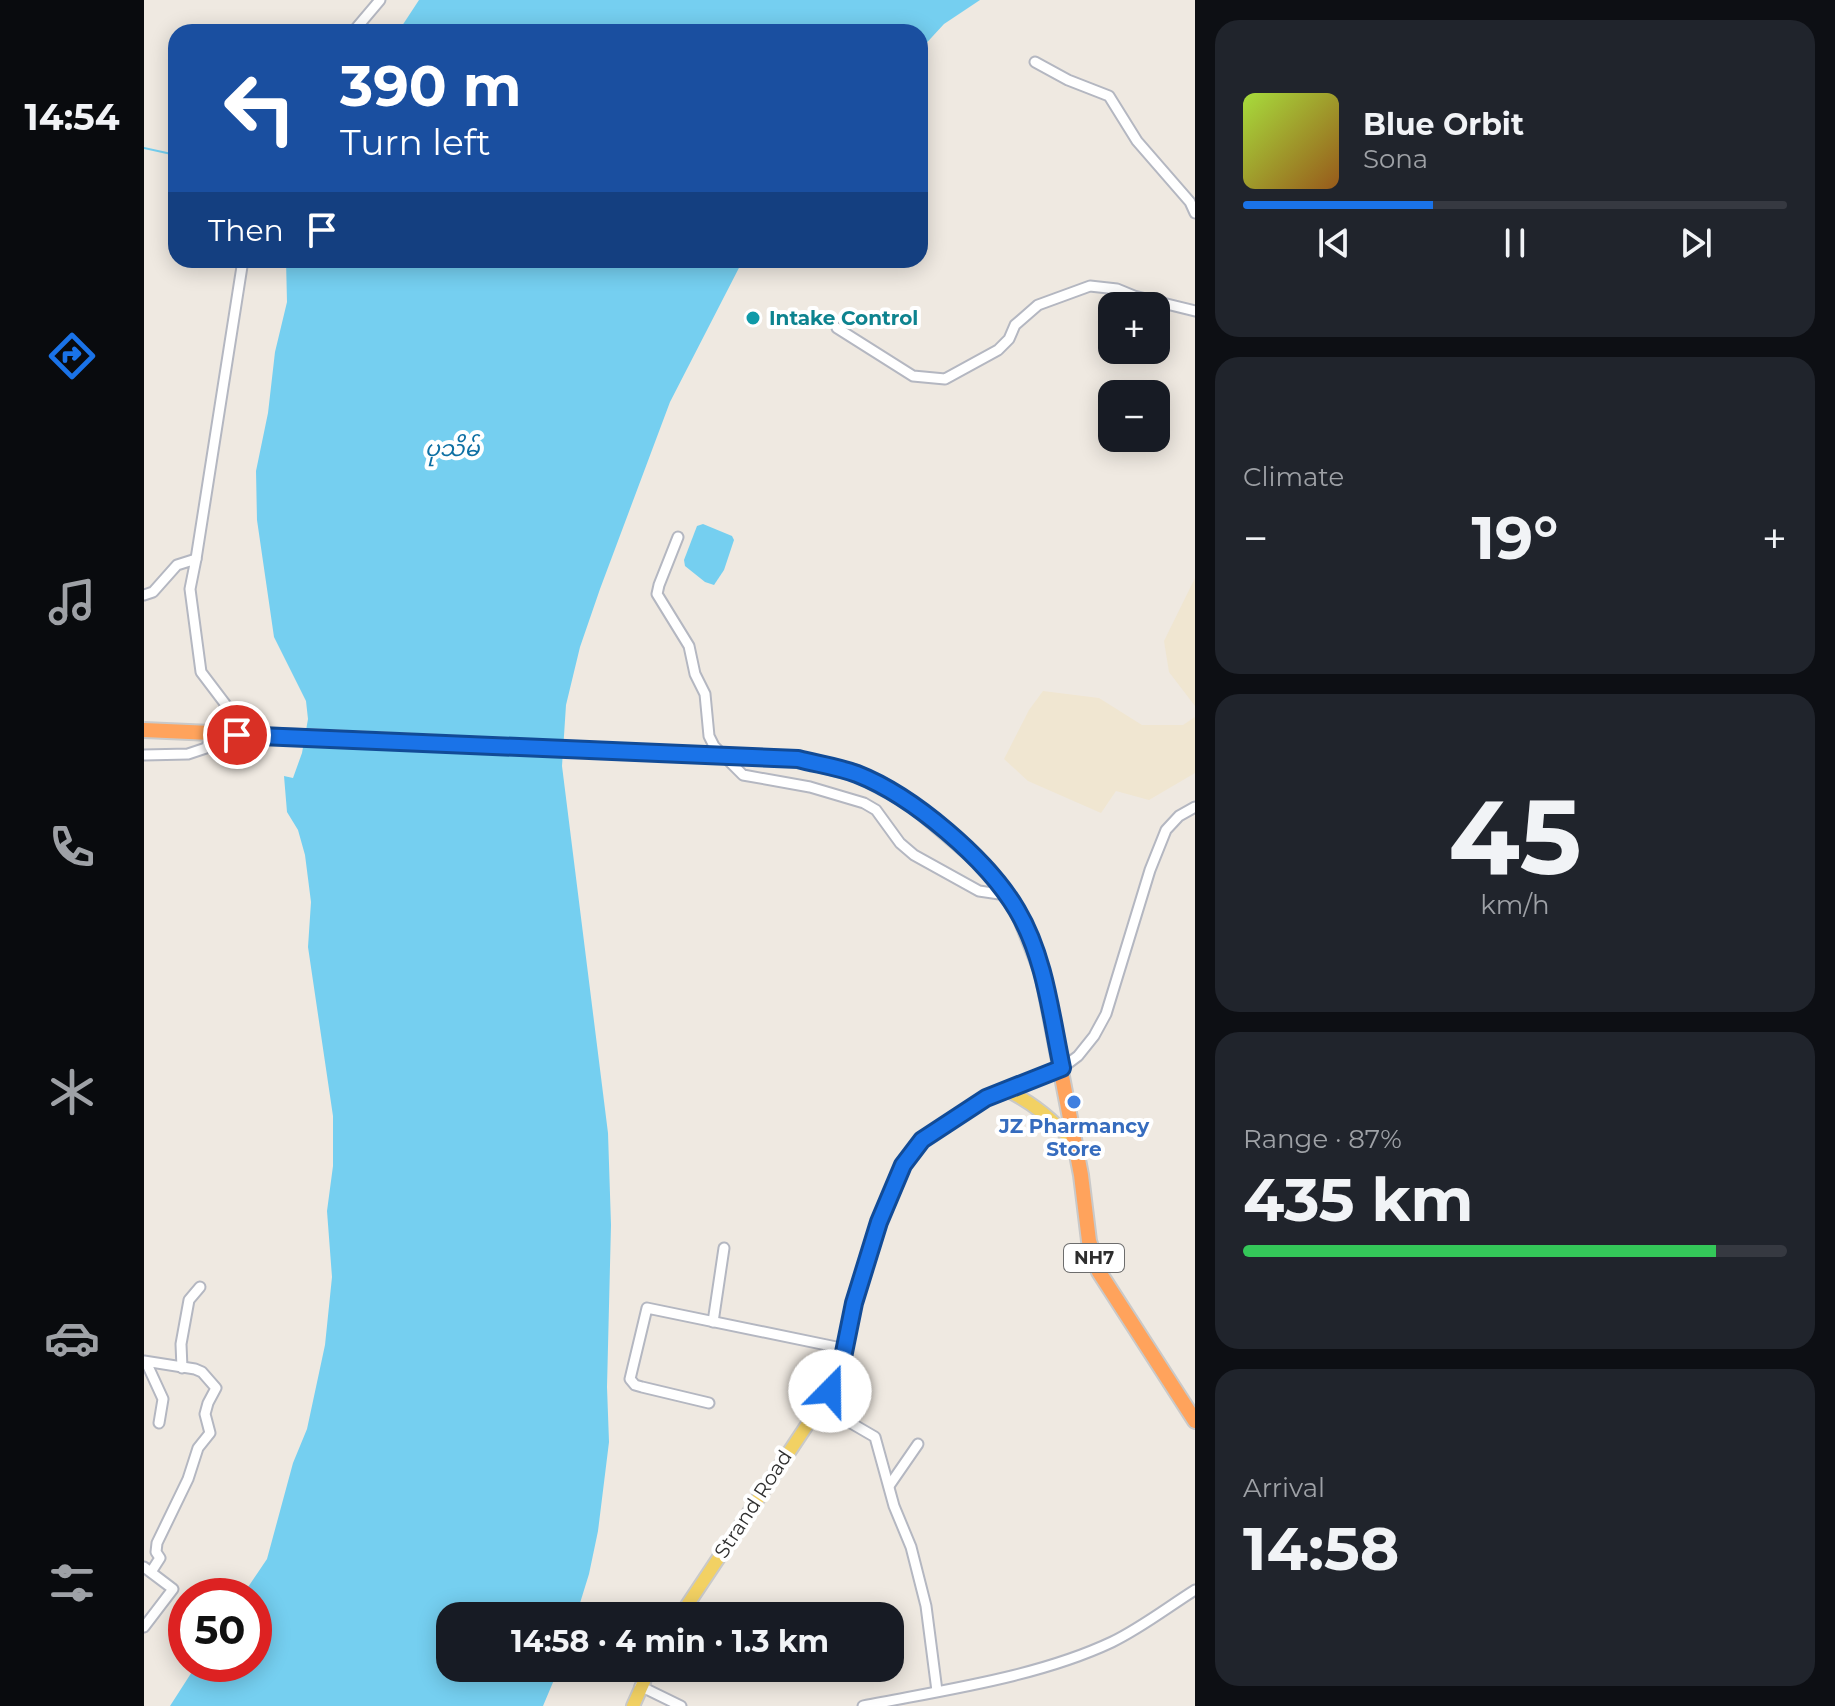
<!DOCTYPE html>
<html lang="en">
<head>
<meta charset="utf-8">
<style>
	body { margin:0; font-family:Montserrat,"Noto Sans Myanmar",sans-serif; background:#20242c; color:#f1f3f6; height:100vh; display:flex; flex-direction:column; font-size:30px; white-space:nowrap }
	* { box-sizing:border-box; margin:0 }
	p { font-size:26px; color:#9ea1a6 }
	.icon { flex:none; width:44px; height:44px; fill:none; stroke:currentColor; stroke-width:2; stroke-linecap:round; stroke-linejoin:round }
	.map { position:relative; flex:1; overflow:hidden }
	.side { display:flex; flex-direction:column; gap:20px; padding:20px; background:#0d0f14; width:640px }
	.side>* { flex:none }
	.guide { position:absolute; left:24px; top:24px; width:760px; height:244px; border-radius:24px; box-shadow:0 4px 20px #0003; background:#1a4fa0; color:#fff; overflow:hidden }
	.buttons { position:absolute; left:954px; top:292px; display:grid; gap:16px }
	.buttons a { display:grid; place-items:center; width:72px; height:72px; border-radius:16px; background:#171b24; box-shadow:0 4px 20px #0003; font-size:40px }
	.speed { position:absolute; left:24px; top:1578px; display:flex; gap:16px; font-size:40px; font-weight:700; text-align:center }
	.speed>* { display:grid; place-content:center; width:104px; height:104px; border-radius:50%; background:#171b24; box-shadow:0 4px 20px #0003; line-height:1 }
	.speed .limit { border:12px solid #d22; background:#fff; color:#111 }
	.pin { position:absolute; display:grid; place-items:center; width:68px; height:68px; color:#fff; margin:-34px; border:4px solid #fff; border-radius:50%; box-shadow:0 2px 8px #0007 }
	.me { position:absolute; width:88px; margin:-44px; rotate:22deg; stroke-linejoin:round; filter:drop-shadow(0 0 6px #0008) }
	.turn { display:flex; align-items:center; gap:28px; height:168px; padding:0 40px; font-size:36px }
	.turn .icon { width:104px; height:104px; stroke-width:2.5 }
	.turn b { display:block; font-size:56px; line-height:68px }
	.then { display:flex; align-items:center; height:76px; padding:0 40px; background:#0003; gap:16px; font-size:30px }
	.big { font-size:60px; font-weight:700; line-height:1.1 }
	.side .widget { flex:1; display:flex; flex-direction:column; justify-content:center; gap:12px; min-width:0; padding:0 28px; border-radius:24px; background:#20242c }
	.side .dial { align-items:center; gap:0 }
	.dial b { font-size:104px; line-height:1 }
	.song { display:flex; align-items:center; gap:24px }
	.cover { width:96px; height:96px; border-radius:12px; background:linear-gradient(135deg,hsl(80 70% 55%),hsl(30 70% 35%)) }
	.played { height:8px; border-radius:4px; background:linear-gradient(90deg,#1a73e8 35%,#363941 35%) }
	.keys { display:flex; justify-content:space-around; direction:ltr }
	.heat { display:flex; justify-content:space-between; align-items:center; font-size:44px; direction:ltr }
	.charge { height:12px; border-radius:6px; background:linear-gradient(90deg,#34c759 87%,#363941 0) }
	.trip { position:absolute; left:292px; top:1602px; width:468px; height:80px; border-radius:24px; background:#171b24; box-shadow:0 4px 20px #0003; font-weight:700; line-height:80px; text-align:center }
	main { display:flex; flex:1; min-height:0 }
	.menu { display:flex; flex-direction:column; width:144px; justify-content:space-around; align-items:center; background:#090b0e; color:#9ea1a6 }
	.menu .icon { width:56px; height:56px }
	.menu .selected { color:#1a73e8 }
	.menu b { font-size:36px; color:#f1f3f6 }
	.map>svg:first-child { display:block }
	.education { fill:#f0e6d1 }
	.water { fill:#75cff0 }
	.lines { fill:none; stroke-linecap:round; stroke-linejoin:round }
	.stream { stroke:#75cff0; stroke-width:2 }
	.minor-casing { stroke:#b4b7c1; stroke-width:13 }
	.major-casing { stroke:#c9c9c9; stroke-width:16 }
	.highway-casing { stroke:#c9c9c9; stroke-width:18 }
	.minor { stroke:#fff; stroke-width:9 }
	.major { stroke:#f2d163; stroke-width:12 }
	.highway { stroke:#ffa35c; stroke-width:14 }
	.highway-bridge-casing { stroke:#c9c9c9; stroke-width:18; stroke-linecap:butt }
	.highway-bridge { stroke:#ffa35c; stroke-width:14 }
	.route-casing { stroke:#114b97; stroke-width:20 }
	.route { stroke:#1a73e8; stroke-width:14 }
	.culture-dot { fill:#0f9aa8; stroke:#fff; stroke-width:3 }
	.shop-dot { fill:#3f7fe0; stroke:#fff; stroke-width:3 }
	.labels { text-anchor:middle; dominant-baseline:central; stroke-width:8; stroke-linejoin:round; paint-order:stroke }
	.shield { fill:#fff; stroke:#6d6d6d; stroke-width:2 }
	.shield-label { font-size:18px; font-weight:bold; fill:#2e2e2e }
	.culture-label { font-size:20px; font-weight:bold; fill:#0d838f; stroke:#fff; text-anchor:start }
	.shop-label { font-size:20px; font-weight:bold; fill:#366cbe; stroke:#fff }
	.street-label { font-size:20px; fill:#2e2e2e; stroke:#fff }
	.water-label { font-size:22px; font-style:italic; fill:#0d6fa3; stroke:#fff }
</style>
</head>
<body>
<main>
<nav class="menu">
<b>14:54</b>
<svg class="icon selected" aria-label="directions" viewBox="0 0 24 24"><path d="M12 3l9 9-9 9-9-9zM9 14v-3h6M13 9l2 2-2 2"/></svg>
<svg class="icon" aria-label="music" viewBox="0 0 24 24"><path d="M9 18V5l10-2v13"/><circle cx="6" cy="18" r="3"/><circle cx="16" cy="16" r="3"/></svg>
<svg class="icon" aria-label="phone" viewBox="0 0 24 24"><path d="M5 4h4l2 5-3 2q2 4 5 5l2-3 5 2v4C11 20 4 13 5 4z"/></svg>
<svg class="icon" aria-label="climate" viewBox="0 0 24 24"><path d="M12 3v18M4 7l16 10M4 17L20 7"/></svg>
<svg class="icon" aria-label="car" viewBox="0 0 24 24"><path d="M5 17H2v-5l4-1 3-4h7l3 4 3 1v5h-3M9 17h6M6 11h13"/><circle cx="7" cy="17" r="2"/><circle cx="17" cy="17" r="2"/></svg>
<svg class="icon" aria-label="filters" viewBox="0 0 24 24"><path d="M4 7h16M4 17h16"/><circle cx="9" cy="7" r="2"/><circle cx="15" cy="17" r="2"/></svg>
</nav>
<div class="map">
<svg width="1051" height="1706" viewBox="0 0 1051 1706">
	<rect width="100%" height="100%" fill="#efe9e1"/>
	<g class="education">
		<polygon points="1051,578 1051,706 1025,672 1020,641"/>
		<polygon points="899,691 955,698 998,725 1039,725 1051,717 1051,773 1005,800 972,791 957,813 884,781 860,759 885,710"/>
	</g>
	<g class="water">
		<polygon points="275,0 836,0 800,24 776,50 776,32 254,32"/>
		<polygon points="142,260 599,260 526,402 456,589 436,647 422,705 418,766 464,1133 467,1225 463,1387 465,1442 454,1531 445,1574 432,1616 306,1616 306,1668 415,1668 399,1706 26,1706 53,1664 110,1664 110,1596 98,1596 123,1559 149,1463 163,1429 181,1345 188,1277 183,1211 189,1166 189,1116 164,947 167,902 161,855 154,830 143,812 140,776 149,778 158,753 164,719 162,701 130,637 113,520 112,471 124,413 131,352 143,302"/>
		<polygon points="559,524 588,536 590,540 580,570 570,585 561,582 541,566 540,560 553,526"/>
	</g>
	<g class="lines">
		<polyline class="stream" points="0,148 32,155"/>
		<defs>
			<g id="minor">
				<polyline points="209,32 236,0"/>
				<polyline points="891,62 924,80 965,96 993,141 1046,202 1051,213"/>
				<polyline points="693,328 769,376 801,379 854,350 865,339 871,325 894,305 946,286 973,289 990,296 1051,311"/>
				<polyline points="534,537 515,585 513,594 545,646 551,674 561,694 565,736 570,746 599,775 666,787 720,803 732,810 756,843 770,855 835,891 862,895"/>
				<polyline points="52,559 99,260"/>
				<polyline points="0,595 9,592 33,565 52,559 46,589 57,672 82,705 62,748 44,754 0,755"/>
				<polyline points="918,1068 934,1056 950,1036 962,1014 1006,870 1022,830 1035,816 1051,807"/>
				<polyline points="569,1322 580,1248"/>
				<polyline points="0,1361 51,1369 58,1372 72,1388 64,1403 61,1414 66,1433 54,1448 44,1479 13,1543 12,1552 16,1558 7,1572"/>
				<polyline points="2,1362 19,1399 15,1423"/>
				<polyline points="38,1368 37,1344 45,1300 56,1287"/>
				<polyline points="565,1403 498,1387 491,1385 486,1379 503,1308 702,1349"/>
				<polyline points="676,1405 731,1437 750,1506 767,1547 782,1606 793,1691"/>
				<polyline points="745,1486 774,1444"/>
				<polyline points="0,1567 29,1589 0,1627"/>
				<polyline points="496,1686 537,1706"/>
				<path d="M719 1706C799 1690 894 1677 968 1642 997 1628 1024 1607 1051 1590"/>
			</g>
			<g id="major">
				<path d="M862 1090C890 1103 910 1121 931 1144"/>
				<polyline points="536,1616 695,1377 710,1303 723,1258 735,1222 759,1165 778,1140 842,1098 918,1068"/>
				<polyline points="489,1706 506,1668"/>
			</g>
			<polyline id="highway" points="654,759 713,774 764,801 844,869 874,912 898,973 937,1175 945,1241 955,1272 1051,1421"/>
		</defs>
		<use href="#minor" class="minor-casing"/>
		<use href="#major" class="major-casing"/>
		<use href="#highway" class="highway-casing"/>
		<use href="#minor" class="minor"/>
		<use href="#major" class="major"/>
		<use href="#highway" class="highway"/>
		<defs>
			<polyline id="highway-bridge" points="0,730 654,759"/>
		</defs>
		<use href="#highway-bridge" class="highway-bridge-casing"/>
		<use href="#highway-bridge" class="highway-bridge"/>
	</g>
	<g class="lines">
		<defs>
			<path id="route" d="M93 735 654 759C673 764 694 767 713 774 769 796 843 859 873 910 901 957 907 1016 918 1068L842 1098 778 1140 759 1165 735 1222 710 1303 695 1377 686 1391"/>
		</defs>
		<use href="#route" class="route-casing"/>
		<use href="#route" class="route"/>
	</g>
	<circle class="culture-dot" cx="609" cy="318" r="8"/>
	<circle class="shop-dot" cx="930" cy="1102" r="8"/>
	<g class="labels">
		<rect class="shield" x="920" y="1244" width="60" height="28" rx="6"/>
		<g class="shield-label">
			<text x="950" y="1258">NH7</text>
		</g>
		<g class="culture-label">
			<text x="625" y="318">Intake Control</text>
		</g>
		<g class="shop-label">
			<text x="930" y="1126">JZ Pharmancy<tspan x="930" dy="23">Store</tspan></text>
		</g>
		<g class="street-label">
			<text transform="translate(609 1504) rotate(-57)">Strand Road</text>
		</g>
		<g class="water-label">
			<text x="308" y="448">ပုသိမ်</text>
		</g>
	</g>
</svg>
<div class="buttons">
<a>+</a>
<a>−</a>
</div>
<div class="speed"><div class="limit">50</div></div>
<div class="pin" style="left:93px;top:735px;background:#d93025"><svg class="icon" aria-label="arrive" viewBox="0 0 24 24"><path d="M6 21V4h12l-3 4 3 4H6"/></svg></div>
<svg class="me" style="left:686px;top:1391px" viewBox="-20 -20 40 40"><circle r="19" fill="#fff"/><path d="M0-13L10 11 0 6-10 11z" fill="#1a73e8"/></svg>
<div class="trip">14:58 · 4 min · 1.3 km</div>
<div class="guide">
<div class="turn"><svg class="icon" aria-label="left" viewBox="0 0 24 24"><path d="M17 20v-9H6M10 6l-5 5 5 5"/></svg><div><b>390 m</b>Turn left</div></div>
<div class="then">Then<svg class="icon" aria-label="arrive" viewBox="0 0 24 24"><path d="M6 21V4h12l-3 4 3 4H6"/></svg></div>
</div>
</div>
<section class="side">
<div class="widget">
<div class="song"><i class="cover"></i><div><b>Blue Orbit</b><p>Sona</p></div></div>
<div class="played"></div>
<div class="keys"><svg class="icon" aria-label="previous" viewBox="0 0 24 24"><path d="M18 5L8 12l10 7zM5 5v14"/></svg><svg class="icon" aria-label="pause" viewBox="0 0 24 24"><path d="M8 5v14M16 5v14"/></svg><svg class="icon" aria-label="next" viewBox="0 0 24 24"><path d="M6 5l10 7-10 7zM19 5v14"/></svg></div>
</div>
<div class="widget"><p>Climate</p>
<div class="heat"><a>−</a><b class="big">19°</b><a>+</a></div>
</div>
<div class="widget dial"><b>45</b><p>km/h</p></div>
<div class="widget"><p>Range · 87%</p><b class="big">435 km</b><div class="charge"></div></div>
<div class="widget"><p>Arrival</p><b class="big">14:58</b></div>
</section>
</main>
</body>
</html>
